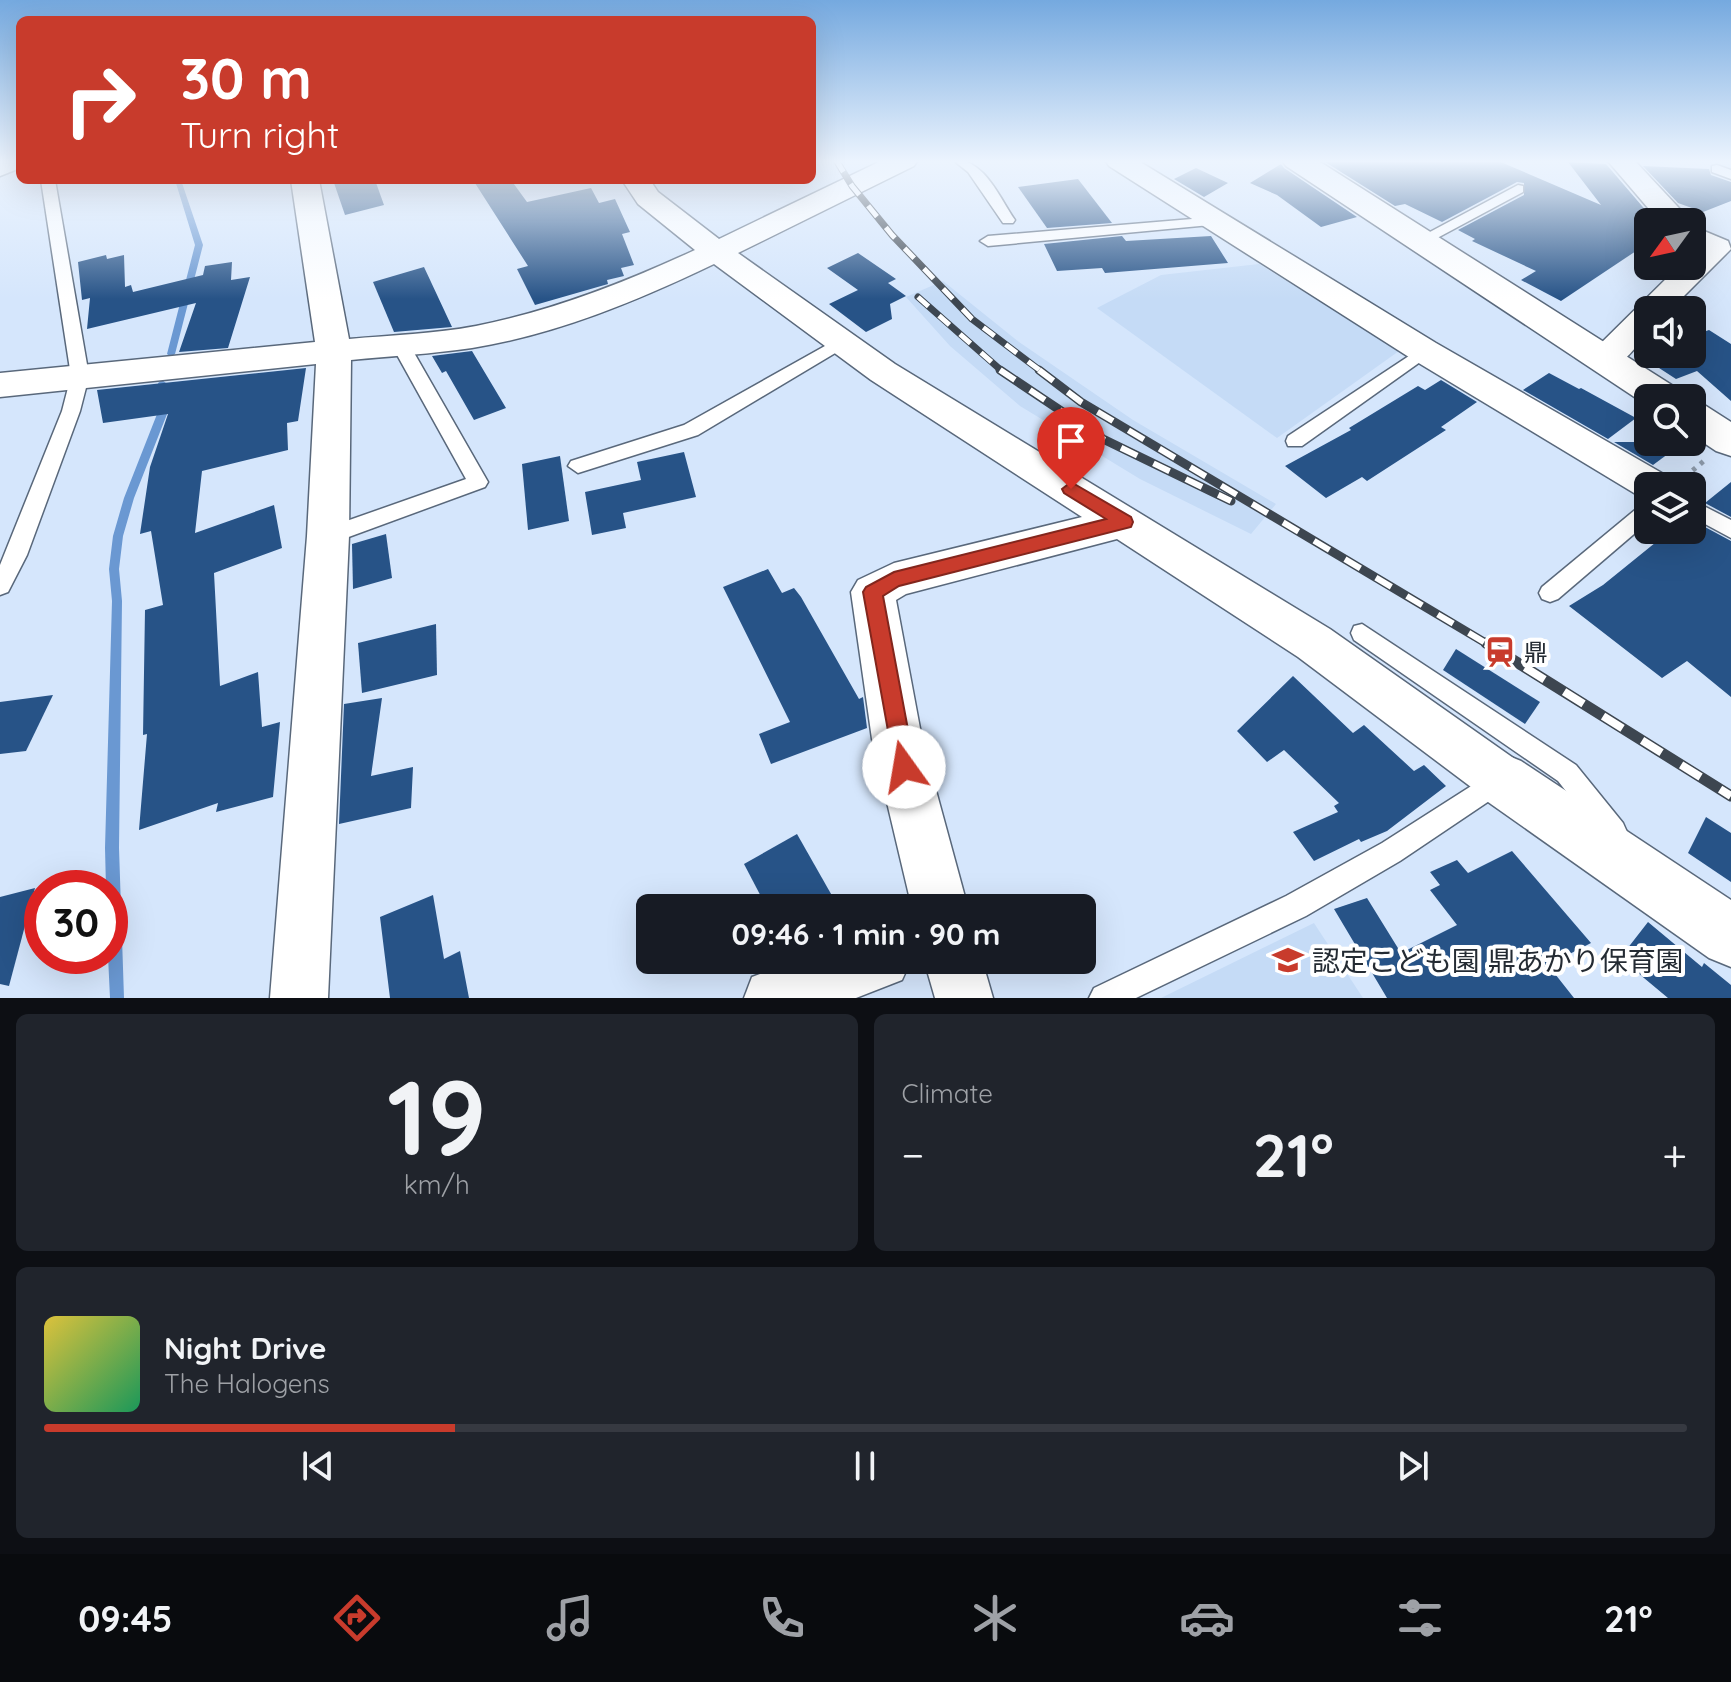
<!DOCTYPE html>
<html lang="en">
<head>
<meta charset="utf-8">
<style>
	body { margin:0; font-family:Quicksand,"Noto Sans JP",sans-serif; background:#20242c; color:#f1f3f6; height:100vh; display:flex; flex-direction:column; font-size:30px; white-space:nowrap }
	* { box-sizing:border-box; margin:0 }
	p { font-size:26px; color:#9ea1a6 }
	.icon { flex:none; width:44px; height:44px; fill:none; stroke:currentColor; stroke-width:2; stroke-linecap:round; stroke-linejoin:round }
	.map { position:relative; height:998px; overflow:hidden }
	.details { display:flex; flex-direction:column; gap:16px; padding:16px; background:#0d0f14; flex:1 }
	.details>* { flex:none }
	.guide { position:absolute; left:16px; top:16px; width:800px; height:168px; border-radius:12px; box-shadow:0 8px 32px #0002; background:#c83b2c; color:#fff; overflow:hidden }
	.needle { width:52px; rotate:237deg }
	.controls { position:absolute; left:1634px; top:208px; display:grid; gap:16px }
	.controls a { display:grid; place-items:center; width:72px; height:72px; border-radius:12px; background:#171b24; box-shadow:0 8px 32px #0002; font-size:40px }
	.speed { position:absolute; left:24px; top:870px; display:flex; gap:16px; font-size:40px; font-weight:700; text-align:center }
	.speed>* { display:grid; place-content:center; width:104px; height:104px; border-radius:50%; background:#171b24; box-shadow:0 8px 32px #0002; line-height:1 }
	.speed .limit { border:12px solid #d22; background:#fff; color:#111 }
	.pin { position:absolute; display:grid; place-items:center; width:68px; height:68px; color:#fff; margin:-82px -34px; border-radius:50% 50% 50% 0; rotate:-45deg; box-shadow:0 0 8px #0007 }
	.pin .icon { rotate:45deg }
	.me { position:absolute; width:88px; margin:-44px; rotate:347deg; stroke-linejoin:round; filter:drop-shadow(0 0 6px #0008) }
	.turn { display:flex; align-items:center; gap:28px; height:168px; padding:0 32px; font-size:36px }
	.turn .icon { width:104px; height:104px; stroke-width:2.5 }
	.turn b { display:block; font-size:56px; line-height:68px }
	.big { font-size:60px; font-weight:700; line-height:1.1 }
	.details .card { flex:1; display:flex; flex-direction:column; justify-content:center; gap:12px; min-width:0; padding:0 28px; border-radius:12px; background:#20242c }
	.details .dial { align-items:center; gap:0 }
	.dial b { font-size:104px; line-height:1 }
	.song { display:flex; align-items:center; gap:24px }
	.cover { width:96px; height:96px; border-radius:12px; background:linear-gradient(135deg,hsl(50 70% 55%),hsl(150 70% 35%)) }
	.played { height:8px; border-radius:4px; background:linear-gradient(90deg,#c83b2c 25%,#363941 25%) }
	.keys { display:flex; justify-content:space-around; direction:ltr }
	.heat { display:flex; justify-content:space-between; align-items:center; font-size:44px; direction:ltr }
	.details .tiles { flex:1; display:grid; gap:16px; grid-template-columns:1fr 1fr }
	.card:last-child { grid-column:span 2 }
	.trip { position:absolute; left:636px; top:894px; width:460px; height:80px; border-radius:12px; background:#171b24; box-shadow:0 8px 32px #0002; font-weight:700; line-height:80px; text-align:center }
	.dock { display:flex; height:128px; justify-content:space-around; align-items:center; background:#090b0e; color:#9ea1a6 }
	.dock .icon { width:56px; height:56px }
	.dock .selected { color:#c83b2c }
	.dock b { font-size:36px; color:#f1f3f6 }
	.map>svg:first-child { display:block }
	.built { fill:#c5dbf6 }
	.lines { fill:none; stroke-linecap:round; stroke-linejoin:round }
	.stream { fill:#6a98d2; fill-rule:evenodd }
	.building { fill:#275387 }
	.service-casing { stroke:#59687b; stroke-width:3 }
	.minor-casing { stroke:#59687b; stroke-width:3 }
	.tertiary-casing { stroke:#59687b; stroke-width:3 }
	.secondary-casing { stroke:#59687b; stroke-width:3 }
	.path { stroke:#8e9bab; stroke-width:5; stroke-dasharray:4 6; stroke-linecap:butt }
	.service { fill:#fff; fill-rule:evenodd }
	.minor { fill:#fff; fill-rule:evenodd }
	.tertiary { fill:#fff; fill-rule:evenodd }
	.secondary { fill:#fff; fill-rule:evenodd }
	.rail-far2-casing { stroke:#3d4650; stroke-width:7 }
	.rail-far1-casing { stroke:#3d4650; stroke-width:9 }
	.rail-casing { stroke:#3d4650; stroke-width:11 }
	.rail-far2 { stroke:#fff; stroke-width:5; stroke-dasharray:14; stroke-linecap:butt }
	.rail-far1 { stroke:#fff; stroke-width:6; stroke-dasharray:18; stroke-linecap:butt }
	.rail { stroke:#fff; stroke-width:8; stroke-dasharray:23; stroke-linecap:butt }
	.route { fill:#c83b2c; stroke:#82261d; stroke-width:2 }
	.labels { text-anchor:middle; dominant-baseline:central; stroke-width:8; stroke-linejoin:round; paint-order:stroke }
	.poi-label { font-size:24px; fill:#242b33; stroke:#fff; text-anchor:start }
	.near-poi-label { font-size:28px; fill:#242b33; stroke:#fff; text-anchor:start }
</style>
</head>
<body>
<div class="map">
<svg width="1731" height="998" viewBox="0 0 1731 998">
	<rect width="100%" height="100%" fill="#d5e6fc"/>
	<g class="built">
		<polygon points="1259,264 1399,351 1277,438 1097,308 1161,275"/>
		<polygon points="943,281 1019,342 1133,420 1276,504 1251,534 1140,479 1020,406 950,346 906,297"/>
		<polygon points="1314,923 1363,998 1161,998"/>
	</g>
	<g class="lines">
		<g class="stream">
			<polygon points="175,180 181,180 203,245 175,354 171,357 167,354 195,245"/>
			<polygon points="162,380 166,383 171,404 134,498 123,536 119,569 122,601 119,848 124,998 110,998 108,956 110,956 110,888 106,888 105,848 112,601 109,569 113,536 124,498 161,404 158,383"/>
		</g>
	</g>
	<g class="building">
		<polygon points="1322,160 1496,160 1601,205 1568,162 1606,164 1648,213 1648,267 1636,251 1561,301 1521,280 1536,271 1472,241 1475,239 1458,230 1524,195 1524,183 1517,182 1442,222 1405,204 1395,206"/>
		<polygon points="1281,164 1284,168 1357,217 1321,227 1277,195 1250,183"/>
		<polygon points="1643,166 1709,169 1711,175 1731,182 1731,201 1703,212 1678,203"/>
		<polygon points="1196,168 1228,183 1204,197 1174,179"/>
		<polygon points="1078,179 1112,223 1047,228 1018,187"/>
		<polygon points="333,180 375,180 384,205 345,215"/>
		<polygon points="473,180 511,180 527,202 591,188 599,203 615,199 630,232 622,234 634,265 621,268 624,276 607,280 608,284 535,305 517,269 528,266"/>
		<polygon points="1122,236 1126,241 1211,236 1228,263 1105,273 1102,268 1057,271 1044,244"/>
		<polygon points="858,253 896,279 888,283 906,296 890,304 892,319 866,332 829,304 858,290 827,268"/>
		<polygon points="106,255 107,259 124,255 125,287 131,285 133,292 203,275 205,266 232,262 231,280 250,277 228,348 179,352 196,303 87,329 90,298 82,300 78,262"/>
		<polygon points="424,267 452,327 394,332 373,282"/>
		<polygon points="1709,330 1731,344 1731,401 1697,371 1676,379 1639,355 1648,352 1648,354 1692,354 1692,336"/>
		<polygon points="472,351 506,408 474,420 446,371 442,373 432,356"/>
		<polygon points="306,368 298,421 287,423 288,450 202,471 195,533 274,505 282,548 214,573 220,686 258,672 262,727 280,722 273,797 216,812 218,803 139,830 147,734 143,735 145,610 163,605 151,531 140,534 150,467 168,414 103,423 97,390"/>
		<polygon points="1549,373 1579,389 1581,388 1636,418 1608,439 1523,390"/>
		<polygon points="1441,380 1477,402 1441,427 1446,430 1367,481 1362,477 1326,498 1285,466 1351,430 1349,428 1418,386 1425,390"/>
		<polygon points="1614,442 1684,442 1653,465"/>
		<polygon points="684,452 696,497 623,513 626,528 592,535 585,492 641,480 637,462"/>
		<polygon points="560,456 569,521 528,530 522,464"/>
		<polygon points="1731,482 1731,517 1705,503"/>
		<polygon points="1692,520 1731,541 1731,697 1687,661 1662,678 1569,606 1603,585 1671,530 1692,530"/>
		<polygon points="386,534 392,578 353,589 352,544"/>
		<polygon points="768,569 782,593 794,588 801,597 859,699 863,697 867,728 771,764 759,734 790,722 723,587"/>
		<polygon points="436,624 437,675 362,693 358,643"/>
		<polygon points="1456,649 1540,702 1525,724 1443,670"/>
		<polygon points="1293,676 1353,733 1364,725 1414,771 1424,765 1446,786 1387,831 1361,842 1359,839 1314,861 1293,832 1338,812 1334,806 1339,803 1284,750 1267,762 1237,731"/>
		<polygon points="53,695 26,751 0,754 0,702"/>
		<polygon points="382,698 371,776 413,767 411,808 339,824 344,704"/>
		<polygon points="1706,817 1731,833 1731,882 1688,853"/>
		<polygon points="797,834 839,908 767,908 744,864"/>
		<polygon points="1512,851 1591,943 1548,965 1574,998 1387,998 1334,909 1367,898 1401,953 1457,925 1430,890 1440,885 1430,872 1457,860 1468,873"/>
		<polygon points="35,888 9,986 0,984 0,897"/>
		<polygon points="433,895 444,959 460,951 469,998 390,998 380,917"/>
		<polygon points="1648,922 1702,967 1704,963 1731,985 1731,998 1668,998 1620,958"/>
	</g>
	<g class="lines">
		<defs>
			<g id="service">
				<path d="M953 160C984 158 999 197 1015 220L1013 223H1003L968 172Z"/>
				<polygon points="1717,165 1731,170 1731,179 1712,172 1712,166"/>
				<polygon points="41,180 55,180 89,376 80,411 27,555 8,592 0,595 0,565 62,411 71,376"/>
				<polygon points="1518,185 1523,186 1523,192 1426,244 1416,244 1413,241"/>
				<polygon points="1216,217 1223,221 1221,224 988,246 980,241 988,236"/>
				<polygon points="841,337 850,342 847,346 698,435 578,473 568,466 571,461 684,425"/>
				<polygon points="400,339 409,344 488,482 485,487 335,542 321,542 318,536 321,530 466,479 391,344"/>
				<polygon points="1424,346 1433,351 1430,355 1302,446 1288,446 1286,441 1288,436"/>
				<polygon points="1692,500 1731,520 1731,538 1692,517"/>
				<polygon points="1648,502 1648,522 1558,599 1550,602 1542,599 1539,593 1542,587 1641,505"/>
				<polygon points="1362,624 1576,765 1623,823 1627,832 1623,841 1614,845 1605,841 1558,781 1354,640 1351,633 1354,626"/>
				<polygon points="1501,767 1510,771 1514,779 1510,787 1400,861 1306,916 1136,998 1089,998 1094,988 1286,896 1382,843"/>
			</g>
			<g id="minor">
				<polygon points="0,160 20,160 20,168 0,176"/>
				<path d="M883 160H918L914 166 738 253 895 364 1330 629 1519 762 1526 779 1519 796 1501 803 1483 796 1298 657 1117 539 906 594 896 600 922 739 968 908H912L872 739 851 592 858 580 894 563 1082 517 871 380 714 264C639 300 555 335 472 348 432 354 391 356 351 360L349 536 328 998H270L307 536 316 364 0 397V373L315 342 291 180H319L349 339C391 335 435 334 476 326 552 311 626 282 695 250L638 204 622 180H650L658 192 719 239Z"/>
				<polygon points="1105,160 1137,160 1436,343 1667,476 1673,486 1648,486 1648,499 1639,496 1412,359 1109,166"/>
				<polygon points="1607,160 1634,160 1692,222 1660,222"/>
				<path d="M1692 226 1728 241 1731 249 1670 310H1648V333C1631 351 1620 374 1593 367L1588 359 1593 351 1679 266H1692V254L1697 249 1692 247Z"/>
				<polygon points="798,960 911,960 902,980 856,998 744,998 752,977"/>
				<polygon points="924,960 982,960 993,998 935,998"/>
			</g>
			<polygon id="tertiary" points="1501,753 1521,761 1731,900 1731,967 1709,958 1481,797 1473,779 1481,761"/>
			<g id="secondary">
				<polygon points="1282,160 1317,160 1678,389 1684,398 1648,398 1648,406 1286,166"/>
				<polygon points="1692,402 1706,406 1731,422 1731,456 1716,451 1692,435"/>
			</g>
		</defs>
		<use href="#service" class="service-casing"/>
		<use href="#minor" class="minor-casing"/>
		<use href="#tertiary" class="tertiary-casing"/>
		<use href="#secondary" class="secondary-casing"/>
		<polyline class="path" points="1685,477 1705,460"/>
		<use href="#service" class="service"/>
		<use href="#minor" class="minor"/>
		<use href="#tertiary" class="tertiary"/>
		<use href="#secondary" class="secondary"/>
		<defs>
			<g id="rail-far2">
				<polyline points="836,160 852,186 892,235 972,319 1042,372"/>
				<polyline points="918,297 1003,372"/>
			</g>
			<g id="rail-far1">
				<polyline points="1000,370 1103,439 1231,501"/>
				<polyline points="1039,370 1081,402 1489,645"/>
			</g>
			<polyline id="rail" points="1486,643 1731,796"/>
		</defs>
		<use href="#rail-far2" class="rail-far2-casing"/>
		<use href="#rail-far1" class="rail-far1-casing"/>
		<use href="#rail" class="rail-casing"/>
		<use href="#rail-far2" class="rail-far2"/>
		<use href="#rail-far1" class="rail-far1"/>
		<use href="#rail" class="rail"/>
	</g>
	<linearGradient id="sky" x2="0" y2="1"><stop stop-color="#75a9df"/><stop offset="0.54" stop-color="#ecf4fe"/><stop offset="1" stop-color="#ecf4fe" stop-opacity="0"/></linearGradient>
	<rect width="1731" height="299" fill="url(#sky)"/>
	<polygon class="route" points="1071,482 1131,517 1133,522 1131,527 899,586 883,596 915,767 912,775 904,778 896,775 863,592 866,587 894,572 1106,519 1064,493 1062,489"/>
	<defs>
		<symbol id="station-bare" viewBox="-9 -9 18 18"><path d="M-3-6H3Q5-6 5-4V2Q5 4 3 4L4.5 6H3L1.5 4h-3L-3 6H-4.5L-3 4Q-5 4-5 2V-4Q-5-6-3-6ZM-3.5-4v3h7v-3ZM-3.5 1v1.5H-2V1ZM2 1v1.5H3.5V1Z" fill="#c83b2c" stroke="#fff" stroke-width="2.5" paint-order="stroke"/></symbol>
		<symbol id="school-bare" viewBox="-9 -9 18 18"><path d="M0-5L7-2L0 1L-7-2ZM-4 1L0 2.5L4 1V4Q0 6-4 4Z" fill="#c83b2c" stroke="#fff" stroke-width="2.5" paint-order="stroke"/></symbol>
	</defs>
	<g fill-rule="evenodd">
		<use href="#station-bare" x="1478" y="630" width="44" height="44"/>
		<use href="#school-bare" x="1266" y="938" width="44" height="44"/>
	</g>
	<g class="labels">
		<g class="poi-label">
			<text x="1524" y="652">鼎</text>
		</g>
		<g class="near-poi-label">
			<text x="1312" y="960">認定こども園 鼎あかり保育園</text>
		</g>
	</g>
</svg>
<div class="controls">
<a><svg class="needle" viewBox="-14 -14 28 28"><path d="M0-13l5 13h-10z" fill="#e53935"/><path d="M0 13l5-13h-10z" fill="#9ea1a6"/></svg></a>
<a><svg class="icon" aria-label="sound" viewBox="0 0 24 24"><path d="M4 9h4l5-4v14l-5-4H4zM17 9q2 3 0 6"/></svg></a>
<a><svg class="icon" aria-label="search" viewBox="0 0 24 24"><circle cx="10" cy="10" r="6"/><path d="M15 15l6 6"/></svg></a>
<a><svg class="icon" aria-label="layers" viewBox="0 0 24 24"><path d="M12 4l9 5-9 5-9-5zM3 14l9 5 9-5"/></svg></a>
</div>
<div class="speed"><div class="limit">30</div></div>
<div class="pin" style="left:1071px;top:489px;background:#d93025"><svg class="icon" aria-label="arrive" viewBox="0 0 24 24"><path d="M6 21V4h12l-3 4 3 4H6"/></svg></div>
<svg class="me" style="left:904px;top:767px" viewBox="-20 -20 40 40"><circle r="19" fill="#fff"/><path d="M0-13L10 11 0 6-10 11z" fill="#c83b2c"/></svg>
<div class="trip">09:46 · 1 min · 90 m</div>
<div class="guide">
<div class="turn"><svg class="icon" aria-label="right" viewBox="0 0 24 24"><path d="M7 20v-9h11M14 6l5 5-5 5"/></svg><div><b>30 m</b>Turn right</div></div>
</div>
</div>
<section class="details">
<div class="tiles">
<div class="card dial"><b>19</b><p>km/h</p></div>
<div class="card"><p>Climate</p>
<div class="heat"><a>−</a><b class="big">21°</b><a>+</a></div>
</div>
<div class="card">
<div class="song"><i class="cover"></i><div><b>Night Drive</b><p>The Halogens</p></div></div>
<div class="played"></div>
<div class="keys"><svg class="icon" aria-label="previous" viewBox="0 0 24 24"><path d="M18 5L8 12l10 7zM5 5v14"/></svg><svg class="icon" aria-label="pause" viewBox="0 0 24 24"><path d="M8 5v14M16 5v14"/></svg><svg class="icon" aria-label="next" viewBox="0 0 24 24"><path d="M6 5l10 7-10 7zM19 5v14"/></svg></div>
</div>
</div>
</section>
<nav class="dock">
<b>09:45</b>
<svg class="icon selected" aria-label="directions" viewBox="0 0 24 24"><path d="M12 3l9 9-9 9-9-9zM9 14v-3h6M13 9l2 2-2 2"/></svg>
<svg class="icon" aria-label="music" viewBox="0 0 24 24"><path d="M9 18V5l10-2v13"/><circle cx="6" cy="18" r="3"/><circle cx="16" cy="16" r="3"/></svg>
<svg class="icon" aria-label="phone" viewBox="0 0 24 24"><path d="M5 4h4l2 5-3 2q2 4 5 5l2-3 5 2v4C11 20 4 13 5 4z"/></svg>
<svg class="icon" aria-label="climate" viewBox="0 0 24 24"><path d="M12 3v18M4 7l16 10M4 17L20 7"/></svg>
<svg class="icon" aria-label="car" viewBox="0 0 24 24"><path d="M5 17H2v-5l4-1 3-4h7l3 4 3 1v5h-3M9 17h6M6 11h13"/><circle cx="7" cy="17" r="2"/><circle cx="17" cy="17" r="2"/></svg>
<svg class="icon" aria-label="filters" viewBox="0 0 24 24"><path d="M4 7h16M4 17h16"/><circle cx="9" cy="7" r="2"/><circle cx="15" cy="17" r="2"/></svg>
<b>21°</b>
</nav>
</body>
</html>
